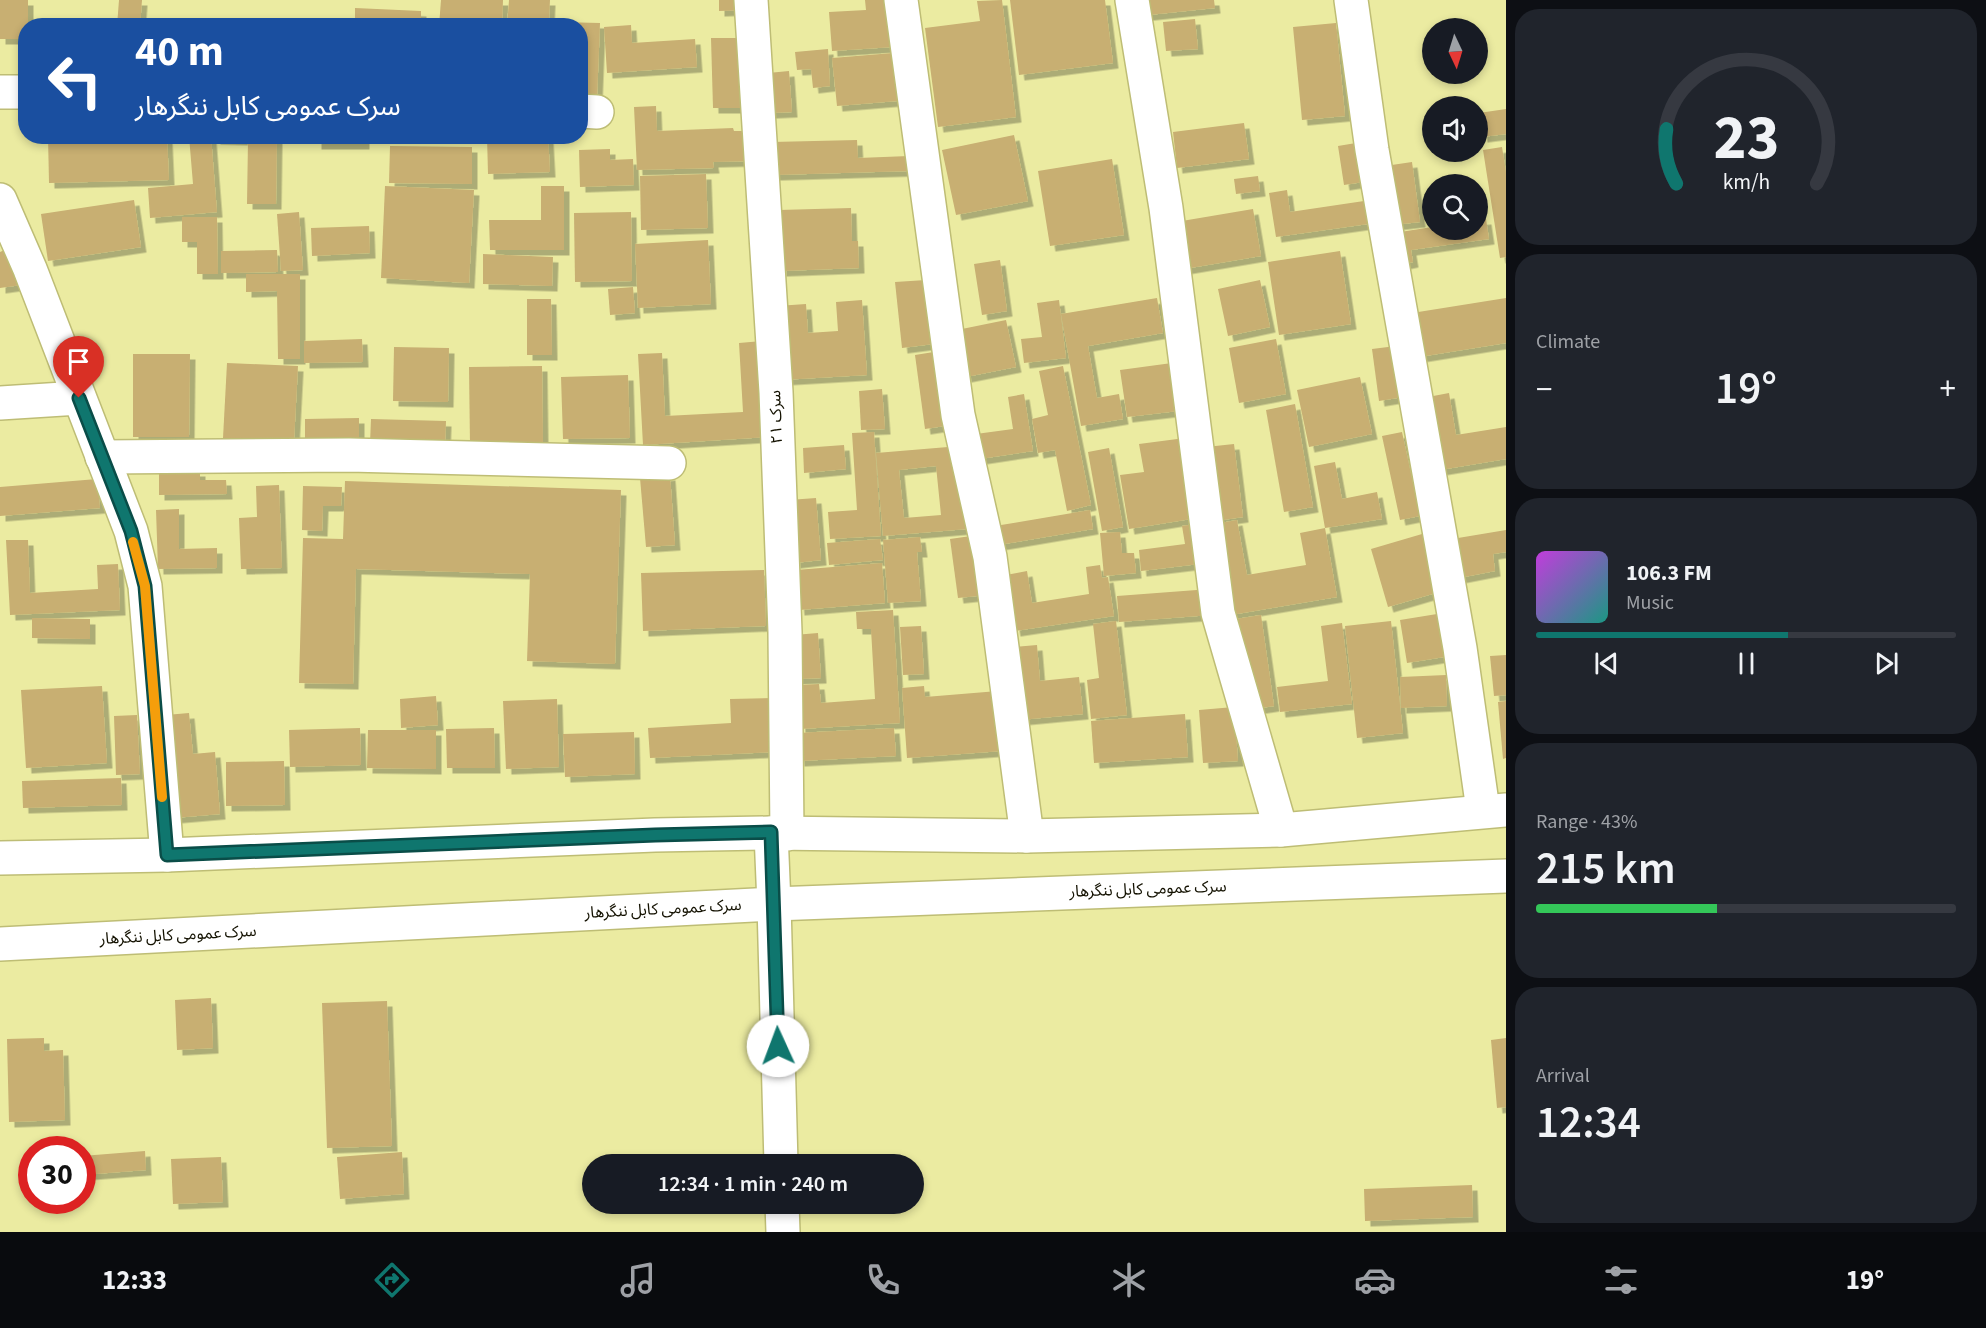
<!DOCTYPE html>
<html lang="en">
<head>
<meta charset="utf-8">
<style>
	body { margin:0; font-family:"Source Sans 3","Noto Sans Arabic",sans-serif; background:#20242c; color:#f1f3f6; height:100vh; display:flex; flex-direction:column; font-size:22px; white-space:nowrap }
	* { box-sizing:border-box; margin:0 }
	p { font-size:20px; color:#9ea1a6 }
	.icon { flex:none; width:33px; height:33px; fill:none; stroke:currentColor; stroke-width:2; stroke-linecap:round; stroke-linejoin:round }
	.map { position:relative; flex:1; overflow:hidden }
	.sheet { display:flex; flex-direction:column; gap:9px; padding:9px; background:#0d0f14; width:480px }
	.sheet>* { flex:none }
	.hud { position:absolute; left:18px; top:18px; width:570px; height:126px; border-radius:24px; box-shadow:0 3px 9px #0003; background:#1a4fa0; color:#fff; overflow:hidden }
	.needle { width:39px; rotate:176deg }
	.buttons { position:absolute; left:1422px; top:18px; display:grid; gap:12px }
	.buttons a { display:grid; place-items:center; width:66px; height:66px; border-radius:50%; background:#171b24; box-shadow:0 3px 9px #0003; font-size:30px }
	.speed { position:absolute; left:18px; top:1136px; display:flex; gap:12px; font-size:30px; font-weight:700; text-align:center }
	.speed>* { display:grid; place-content:center; width:78px; height:78px; border-radius:50%; background:#171b24; box-shadow:0 3px 9px #0003; line-height:1 }
	.speed .limit { border:9px solid #d22; background:#fff; color:#111 }
	.pin { position:absolute; display:grid; place-items:center; width:51px; height:51px; color:#fff; margin:-62px -26px; border-radius:50% 50% 50% 0; rotate:-45deg; box-shadow:0 0 6px #0007 }
	.pin .icon { rotate:45deg }
	.me { position:absolute; width:66px; margin:-33px; rotate:358deg; stroke-linejoin:round; filter:drop-shadow(0 0 4px #0008) }
	.turn { display:flex; align-items:center; gap:21px; height:126px; padding:0 18px; font-size:27px }
	.turn .icon { width:78px; height:78px; stroke-width:2.5 }
	.turn b { display:block; font-size:42px; line-height:51px }
	.big { font-size:45px; font-weight:600; line-height:1.1 }
	.sheet .card { flex:1; display:flex; flex-direction:column; justify-content:center; gap:9px; min-width:0; padding:0 21px; border-radius:24px; background:#20242c }
	.sheet .dial { align-items:center; gap:0 }
	.dial svg { height:156px; overflow:visible; fill:none; stroke:#363941; stroke-width:7; stroke-linecap:round; text-anchor:middle }
	.dial text { fill:#f1f3f6; stroke:none }
	.song { display:flex; align-items:center; gap:18px }
	.cover { width:72px; height:72px; border-radius:9px; background:linear-gradient(135deg,hsl(290 70% 55%),hsl(170 70% 35%)) }
	.played { height:6px; border-radius:3px; background:linear-gradient(90deg,#0f766e 60%,#363941 60%) }
	.keys { display:flex; justify-content:space-around; direction:ltr }
	.heat { display:flex; justify-content:space-between; align-items:center; font-size:33px; direction:ltr }
	.charge { height:9px; border-radius:4px; background:linear-gradient(90deg,#34c759 43%,#363941 0) }
	.trip { position:absolute; left:582px; top:1154px; width:342px; height:60px; border-radius:30px; background:#171b24; box-shadow:0 3px 9px #0003; font-weight:600; line-height:60px; text-align:center }
	.tabs { display:flex; height:96px; justify-content:space-around; align-items:center; background:#090b0e; color:#9ea1a6 }
	.tabs .icon { width:42px; height:42px }
	.tabs .selected { color:#0f766e }
	.tabs b { font-size:27px; color:#f1f3f6 }
	main { display:flex; flex:1; min-height:0 }
	.map>svg:first-child { display:block }
	.building { fill:#c8af72; fill-rule:evenodd; filter:url(#shadow) }
	.lines { fill:none; stroke-linecap:round; stroke-linejoin:round }
	.minor-casing { stroke:#bebd75; stroke-width:36 }
	.highway-casing { stroke:#bebd75; stroke-width:36 }
	.minor { stroke:#fff; stroke-width:33 }
	.highway { stroke:#fff; stroke-width:33 }
	.route-casing { stroke:#0a4d48; stroke-width:15 }
	.route { stroke:#0f766e; stroke-width:10 }
	.slow { stroke:#f59e0b; stroke-width:10 }
	.labels { text-anchor:middle; dominant-baseline:central; stroke-width:6; stroke-linejoin:round; paint-order:stroke }
	.street-label { font-size:16px; fill:#131100; stroke:#fff }
</style>
</head>
<body>
<main>
<div class="map">
<svg width="1506" height="1232" viewBox="0 0 1506 1232">
	<defs>
		<filter id="shadow"><feDropShadow dx="5.5" dy="5.5" stdDeviation="0" flood-color="#0004"/></filter>
	</defs>
	<rect width="100%" height="100%" fill="#ebeba1"/>
	<g class="building">
		<polygon points="0,0 28,0 28,26 26,26 26,39 0,39"/>
		<polygon points="119,0 142,0 140,26 117,26"/>
		<polygon points="441,0 503,0 502,26 439,26"/>
		<polygon points="509,0 550,0 549,20 540,20 540,26 507,26"/>
		<polygon points="719,0 744,0 745,10 719,11"/>
		<polygon points="865,0 890,0 893,47 832,51 829,12 866,10"/>
		<polygon points="1002,0 1016,117 938,127 925,28 980,21 977,1"/>
		<polygon points="1010,0 1105,0 1113,63 1019,75"/>
		<polygon points="1138,0 1214,0 1215,8 1139,16"/>
		<polygon points="355,8 421,11 421,26 355,26"/>
		<polygon points="1195,19 1198,49 1166,51 1163,22"/>
		<polygon points="561,22 600,23 597,98 580,97 580,26 561,26"/>
		<polygon points="1336,23 1345,116 1302,120 1293,27"/>
		<polygon points="631,25 632,43 695,39 697,67 607,73 604,27"/>
		<polygon points="711,38 744,38 746,108 713,108"/>
		<polygon points="828,49 830,86 813,88 811,69 797,70 795,52"/>
		<polygon points="893,53 897,101 837,106 832,58"/>
		<polygon points="789,71 792,112 770,113 768,73"/>
		<polygon points="656,106 657,131 733,128 734,131 750,131 751,161 713,162 714,168 637,170 634,107"/>
		<polygon points="1506,109 1506,134 1482,137 1479,113"/>
		<polygon points="1244,123 1249,159 1177,168 1173,132"/>
		<polygon points="1014,135 1028,201 956,215 942,150"/>
		<polygon points="48,136 167,136 169,180 49,183"/>
		<polygon points="189,136 211,136 217,212 150,218 148,188 193,184"/>
		<polygon points="215,136 277,136 276,204 247,204 248,140 215,139"/>
		<rect x="316" y="136" width="48" height="8"/>
		<polygon points="487,136 548,136 550,172 488,174"/>
		<polygon points="857,140 858,158 909,156 909,171 774,175 772,142"/>
		<polygon points="1362,142 1369,181 1344,185 1338,146"/>
		<polygon points="390,146 472,147 472,184 389,183"/>
		<polygon points="1502,147 1506,172 1506,257 1500,258 1483,150"/>
		<polygon points="610,149 610,160 633,159 634,185 580,187 579,150"/>
		<polygon points="1112,159 1124,235 1050,246 1038,171"/>
		<polygon points="1412,162 1420,222 1393,225 1385,166"/>
		<polygon points="706,174 708,228 641,230 640,176"/>
		<polygon points="1258,176 1260,191 1236,194 1234,179"/>
		<polygon points="385,186 474,190 469,283 381,278"/>
		<polygon points="541,186 564,186 564,250 490,250 489,220 541,220"/>
		<polygon points="1287,190 1290,212 1364,201 1368,224 1276,237 1269,193"/>
		<polygon points="134,200 141,247 48,261 41,214"/>
		<polygon points="851,208 852,241 858,241 859,268 781,271 779,210"/>
		<polygon points="1253,209 1261,256 1184,269 1176,222"/>
		<polygon points="299,212 303,270 281,271 277,214"/>
		<polygon points="631,212 632,281 575,282 574,213"/>
		<polygon points="182,217 217,217 218,274 197,274 197,242 182,242"/>
		<polygon points="1486,219 1489,239 1411,250 1413,262 1399,265 1394,233 1432,227 1432,230 1478,230 1478,220"/>
		<polygon points="369,226 370,253 312,256 311,228"/>
		<polygon points="708,240 711,304 638,308 635,244"/>
		<polygon points="7,249 21,285 0,288 0,252"/>
		<polygon points="277,250 278,272 221,273 221,251"/>
		<polygon points="1340,251 1351,324 1279,335 1268,262"/>
		<polygon points="483,254 553,257 552,286 483,284"/>
		<polygon points="1000,260 1007,311 982,315 974,264"/>
		<polygon points="246,274 300,274 300,359 278,359 277,291 246,292"/>
		<polygon points="926,280 933,344 902,348 895,282"/>
		<polygon points="1260,280 1270,327 1228,336 1218,289"/>
		<polygon points="633,287 635,313 610,315 608,289"/>
		<polygon points="1157,298 1163,333 1088,346 1097,398 1119,394 1123,419 1081,426 1061,314"/>
		<polygon points="1506,298 1506,343 1419,357 1412,313"/>
		<polygon points="527,299 551,299 552,355 527,355"/>
		<polygon points="862,300 867,375 782,380 777,306 806,304 808,333 838,331 836,302"/>
		<polygon points="1059,300 1066,358 1024,363 1021,339 1042,337 1037,303"/>
		<polygon points="1006,320 1016,367 966,377 957,330"/>
		<polygon points="362,339 363,362 304,363 304,341"/>
		<polygon points="1276,339 1286,394 1239,403 1229,348"/>
		<polygon points="762,341 767,437 643,445 638,354 662,353 665,416 743,412 739,343"/>
		<polygon points="1396,346 1403,397 1379,401 1372,349"/>
		<polygon points="394,347 449,348 448,402 393,401"/>
		<polygon points="940,351 951,425 925,429 915,355"/>
		<polygon points="133,354 190,354 189,437 133,437"/>
		<polygon points="227,363 298,366 294,441 223,438"/>
		<polygon points="1172,363 1178,411 1127,417 1120,370"/>
		<polygon points="542,366 543,445 470,446 469,367"/>
		<polygon points="1063,366 1091,505 1067,511 1055,450 1038,453 1032,419 1048,415 1039,371"/>
		<polygon points="628,375 630,438 563,439 561,377"/>
		<polygon points="1360,377 1372,434 1309,447 1297,390"/>
		<polygon points="882,389 885,429 861,430 859,391"/>
		<polygon points="1449,393 1456,435 1506,427 1506,459 1440,470 1428,397"/>
		<polygon points="1024,394 1033,451 980,459 976,434 1013,429 1008,397"/>
		<polygon points="1295,404 1313,507 1284,512 1266,410"/>
		<polygon points="359,418 359,443 305,444 305,419"/>
		<polygon points="371,419 446,421 445,447 370,444"/>
		<polygon points="874,432 881,536 830,539 828,512 857,510 852,433"/>
		<polygon points="1402,432 1420,516 1400,520 1382,436"/>
		<polygon points="1185,438 1197,518 1129,529 1120,475 1144,472 1139,444"/>
		<polygon points="1234,444 1243,517 1216,521 1206,447"/>
		<polygon points="844,445 846,469 804,473 803,448"/>
		<path d="M960 446 967 529 883 536 876 453ZM936 466 941 515 904 518 899 470Z"/>
		<polygon points="1109,448 1123,527 1102,531 1088,452"/>
		<polygon points="1335,462 1342,499 1377,492 1382,519 1325,528 1337,597 1231,615 1215,524 1237,520 1247,575 1306,565 1300,533 1325,528 1314,466"/>
		<polygon points="159,471 200,471 200,480 226,480 227,494 159,495"/>
		<polygon points="670,475 675,545 646,547 640,478"/>
		<polygon points="97,479 100,508 0,516 0,487"/>
		<polygon points="345,481 621,490 615,664 527,661 530,574 356,569 353,684 299,683 303,538 343,539"/>
		<polygon points="279,485 282,568 241,569 239,518 257,517 256,486"/>
		<polygon points="303,486 342,487 341,506 323,506 322,531 302,530"/>
		<polygon points="816,498 821,560 795,563 789,500"/>
		<polygon points="179,509 179,549 217,548 217,568 158,569 156,510"/>
		<polygon points="1090,510 1093,529 998,545 995,526"/>
		<polygon points="1195,524 1199,564 1141,571 1139,550 1185,544 1182,526"/>
		<polygon points="1506,530 1506,552 1493,554 1495,571 1459,578 1452,539"/>
		<polygon points="1120,532 1122,553 1134,553 1136,573 1104,576 1100,533"/>
		<polygon points="1422,534 1439,592 1388,607 1371,549"/>
		<polygon points="978,535 986,595 958,598 950,539"/>
		<polygon points="920,537 922,552 917,552 921,601 888,603 883,540"/>
		<polygon points="880,539 883,560 829,565 827,543"/>
		<polygon points="6,540 28,540 30,593 98,589 97,565 118,564 120,610 10,615"/>
		<polygon points="882,563 885,603 799,610 796,570"/>
		<polygon points="1100,565 1102,578 1108,577 1114,616 1015,631 1006,575 1027,571 1032,603 1089,594 1086,567"/>
		<polygon points="764,570 766,626 643,631 641,573"/>
		<polygon points="1210,589 1211,615 1119,622 1117,596"/>
		<polygon points="893,610 900,723 800,729 798,685 819,684 821,703 875,699 871,629 857,629 856,612"/>
		<polygon points="1437,614 1444,657 1407,663 1400,620"/>
		<polygon points="1261,615 1274,706 1249,710 1236,619"/>
		<polygon points="32,618 90,619 90,639 32,638"/>
		<polygon points="1116,621 1127,715 1091,719 1087,680 1099,678 1093,624"/>
		<polygon points="1391,621 1403,733 1357,738 1345,626"/>
		<polygon points="1342,623 1352,704 1280,712 1277,687 1328,681 1321,626"/>
		<polygon points="921,626 924,674 903,675 900,627"/>
		<polygon points="818,633 821,678 797,679 794,635"/>
		<polygon points="1037,645 1040,681 1079,677 1083,714 1020,720 1014,647"/>
		<polygon points="1506,655 1506,695 1494,696 1490,656"/>
		<polygon points="1446,675 1447,706 1401,708 1400,677"/>
		<polygon points="102,686 107,763 26,768 21,690"/>
		<polygon points="924,686 925,697 998,691 1002,751 907,758 902,688"/>
		<polygon points="436,696 438,725 401,728 400,699"/>
		<polygon points="772,698 775,752 650,758 648,728 731,723 730,699"/>
		<polygon points="557,699 559,767 506,769 503,701"/>
		<polygon points="1506,701 1506,758 1503,759 1498,702"/>
		<polygon points="1234,707 1238,761 1203,763 1199,710"/>
		<polygon points="189,713 193,754 215,752 220,814 174,818 166,715"/>
		<polygon points="1185,714 1188,757 1094,763 1091,721"/>
		<polygon points="137,715 140,774 116,775 114,716"/>
		<polygon points="360,728 361,765 290,767 289,730"/>
		<polygon points="494,728 495,768 447,768 446,729"/>
		<polygon points="894,728 896,756 799,761 797,733"/>
		<polygon points="368,730 436,730 436,769 367,768"/>
		<polygon points="634,732 635,774 565,777 563,734"/>
		<polygon points="284,761 285,805 226,806 226,762"/>
		<polygon points="121,778 122,805 23,808 22,781"/>
		<polygon points="211,998 213,1048 177,1050 175,1000"/>
		<polygon points="387,1001 392,1146 327,1148 322,1003"/>
		<polygon points="44,1038 44,1051 63,1050 65,1120 9,1122 7,1039"/>
		<polygon points="1506,1038 1506,1107 1497,1108 1491,1040"/>
		<polygon points="145,1151 146,1170 82,1175 82,1156"/>
		<polygon points="402,1152 404,1194 340,1199 337,1157"/>
		<polygon points="221,1157 223,1202 173,1204 171,1159"/>
		<polygon points="1472,1185 1473,1217 1365,1221 1364,1189"/>
	</g>
	<g class="lines">
		<defs>
			<g id="minor">
				<polyline points="751,0 776,392 785,632 787,834"/>
				<polyline points="901,0 958,415 990,557 1027,836"/>
				<polyline points="1132,0 1166,208 1218,613 1281,830"/>
				<polyline points="1351,0 1372,150 1460,648 1483,810"/>
				<polyline points="0,92 26,92"/>
				<polyline points="580,111 597,112"/>
				<polyline points="0,200 30,269 131,531 145,586 167,855"/>
				<polyline points="0,403 79,398"/>
				<polyline points="102,457 349,455 669,463"/>
				<polyline points="774,904 781,1164"/>
				<polyline points="782,1203 783,1232"/>
			</g>
			<g id="highway">
				<polyline points="771,833 774,904"/>
				<polyline points="0,858 167,855 655,835 771,833 1027,836 1281,830 1506,810"/>
				<polyline points="0,944 774,904 1506,876"/>
			</g>
		</defs>
		<use href="#minor" class="minor-casing"/>
		<use href="#highway" class="highway-casing"/>
		<use href="#minor" class="minor"/>
		<use href="#highway" class="highway"/>
	</g>
	<g class="lines">
		<defs>
			<polyline id="route" points="79,398 131,531 145,586 167,855 655,835 771,832 778,1046"/>
		</defs>
		<use href="#route" class="route-casing"/>
		<use href="#route" class="route"/>
		<polyline class="slow" points="133,542 145,586 162,797"/>
	</g>
	<g class="labels">
		<g class="street-label">
			<text transform="translate(776 417) rotate(-92)">سرک ۲۱</text>
			<text transform="translate(1148 889) rotate(-2)">سرک عمومی کابل ننگرهار</text>
			<text transform="translate(663 909) rotate(-3)">سرک عمومی کابل ننگرهار</text>
			<text transform="translate(178 935) rotate(-3)">سرک عمومی کابل ننگرهار</text>
		</g>
	</g>
</svg>
<div class="buttons">
<a><svg class="needle" viewBox="-14 -14 28 28"><path d="M0-13l5 13h-10z" fill="#e53935"/><path d="M0 13l5-13h-10z" fill="#9ea1a6"/></svg></a>
<a><svg class="icon" aria-label="sound" viewBox="0 0 24 24"><path d="M4 9h4l5-4v14l-5-4H4zM17 9q2 3 0 6"/></svg></a>
<a><svg class="icon" aria-label="search" viewBox="0 0 24 24"><circle cx="10" cy="10" r="6"/><path d="M15 15l6 6"/></svg></a>
</div>
<div class="speed"><div class="limit">30</div></div>
<div class="pin" style="left:79px;top:398px;background:#d93025"><svg class="icon" aria-label="arrive" viewBox="0 0 24 24"><path d="M6 21V4h12l-3 4 3 4H6"/></svg></div>
<svg class="me" style="left:778px;top:1046px" viewBox="-20 -20 40 40"><circle r="19" fill="#fff"/><path d="M0-13L10 11 0 6-10 11z" fill="#0f766e"/></svg>
<div class="trip">12:34 · 1 min · 240 m</div>
<div class="hud">
<div class="turn"><svg class="icon" aria-label="left" viewBox="0 0 24 24"><path d="M17 20v-9H6M10 6l-5 5 5 5"/></svg><div><b>40 m</b>سرک عمومی کابل ننگرهار</div></div>
</div>
</div>
<section class="sheet">
<div class="card dial"><svg viewBox="0 0 100 80">
<path d="M14 69A42 42 0 1 1 86 69"/>
<path d="M14 69A42 42 0 0 1 9 41" stroke="#0f766e"/>
<text x="50" y="56" font-size="32" font-weight="700">23</text>
<text x="50" y="72" font-size="11">km/h</text>
</svg></div>
<div class="card"><p>Climate</p>
<div class="heat"><a>−</a><b class="big">19°</b><a>+</a></div>
</div>
<div class="card">
<div class="song"><i class="cover"></i><div><b>106.3 FM</b><p>Music</p></div></div>
<div class="played"></div>
<div class="keys"><svg class="icon" aria-label="previous" viewBox="0 0 24 24"><path d="M18 5L8 12l10 7zM5 5v14"/></svg><svg class="icon" aria-label="pause" viewBox="0 0 24 24"><path d="M8 5v14M16 5v14"/></svg><svg class="icon" aria-label="next" viewBox="0 0 24 24"><path d="M6 5l10 7-10 7zM19 5v14"/></svg></div>
</div>
<div class="card"><p>Range · 43%</p><b class="big">215 km</b><div class="charge"></div></div>
<div class="card"><p>Arrival</p><b class="big">12:34</b></div>
</section>
</main>
<nav class="tabs">
<b>12:33</b>
<svg class="icon selected" aria-label="directions" viewBox="0 0 24 24"><path d="M12 3l9 9-9 9-9-9zM9 14v-3h6M13 9l2 2-2 2"/></svg>
<svg class="icon" aria-label="music" viewBox="0 0 24 24"><path d="M9 18V5l10-2v13"/><circle cx="6" cy="18" r="3"/><circle cx="16" cy="16" r="3"/></svg>
<svg class="icon" aria-label="phone" viewBox="0 0 24 24"><path d="M5 4h4l2 5-3 2q2 4 5 5l2-3 5 2v4C11 20 4 13 5 4z"/></svg>
<svg class="icon" aria-label="climate" viewBox="0 0 24 24"><path d="M12 3v18M4 7l16 10M4 17L20 7"/></svg>
<svg class="icon" aria-label="car" viewBox="0 0 24 24"><path d="M5 17H2v-5l4-1 3-4h7l3 4 3 1v5h-3M9 17h6M6 11h13"/><circle cx="7" cy="17" r="2"/><circle cx="17" cy="17" r="2"/></svg>
<svg class="icon" aria-label="filters" viewBox="0 0 24 24"><path d="M4 7h16M4 17h16"/><circle cx="9" cy="7" r="2"/><circle cx="15" cy="17" r="2"/></svg>
<b>19°</b>
</nav>
</body>
</html>
